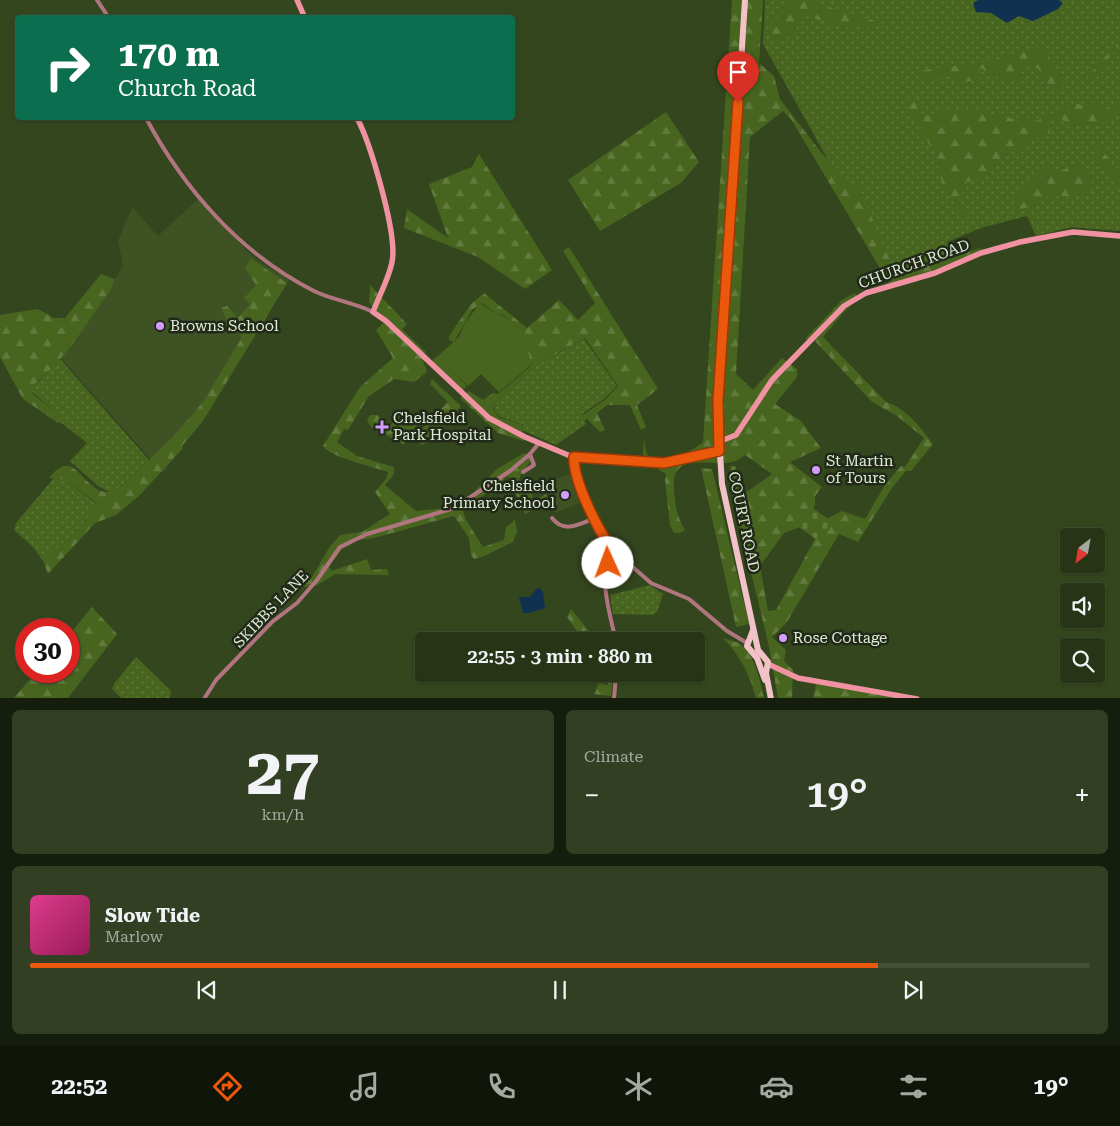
<!DOCTYPE html>
<html lang="en">
<head>
<meta charset="utf-8">
<style>
	body { margin:0; font-family:"Roboto Serif",serif; background:#333f23; color:#f1f3f6; height:100vh; display:flex; flex-direction:column; font-size:19px; white-space:nowrap }
	* { box-sizing:border-box; margin:0 }
	p { font-size:16px; color:#a4aaa1 }
	.icon { flex:none; width:28px; height:28px; fill:none; stroke:currentColor; stroke-width:2; stroke-linecap:round; stroke-linejoin:round }
	.map { position:relative; height:698px; overflow:hidden }
	.drawer { display:flex; flex-direction:column; gap:12px; padding:12px; background:#151d0c; flex:1 }
	.drawer>* { flex:none }
	.guide { position:absolute; left:15px; top:15px; width:500px; height:105px; border-radius:5px; box-shadow:0 1px 4px #0004,0 0 0 1px #434f35; background:#0b6e4f; color:#fff; overflow:hidden }
	.needle { width:32px; rotate:211deg }
	.tools { position:absolute; left:1060px; top:528px; display:grid; gap:10px }
	.tools a { display:grid; place-items:center; width:45px; height:45px; border-radius:5px; background:#273416; box-shadow:0 1px 4px #0004,0 0 0 1px #434f35; font-size:25px }
	.speed { position:absolute; left:15px; top:618px; display:flex; gap:10px; font-size:25px; font-weight:700; text-align:center }
	.speed>* { display:grid; place-content:center; width:65px; height:65px; border-radius:50%; background:#273416; box-shadow:0 1px 4px #0004,0 0 0 1px #434f35; line-height:1 }
	.speed .limit { border:8px solid #d22; background:#fff; color:#111 }
	.pin { position:absolute; display:grid; place-items:center; width:42px; height:42px; color:#fff; margin:-51px -21px; border-radius:50% 50% 50% 0; rotate:-45deg; box-shadow:0 0 5px #0007 }
	.pin .icon { rotate:45deg }
	.me { position:absolute; width:55px; margin:-28px; rotate:358deg; stroke-linejoin:round; filter:drop-shadow(0 0 4px #0008) }
	.turn { display:flex; align-items:center; gap:18px; height:105px; padding:0 20px; font-size:22px }
	.turn .icon { width:65px; height:65px; stroke-width:2.5 }
	.turn b { display:block; font-size:35px; line-height:42px }
	.big { font-size:38px; font-weight:600; line-height:1.1 }
	.drawer .widget { flex:1; display:flex; flex-direction:column; justify-content:center; gap:8px; min-width:0; padding:0 18px; border-radius:8px; background:#333f23 }
	.drawer .dial { align-items:center; gap:0 }
	.dial b { font-size:65px; line-height:1 }
	.song { display:flex; align-items:center; gap:15px }
	.cover { width:60px; height:60px; border-radius:8px; background:linear-gradient(135deg,hsl(330 70% 55%),hsl(330 70% 35%)) }
	.played { height:5px; border-radius:2px; background:linear-gradient(90deg,#ea580c 80%,#434f35 80%) }
	.keys { display:flex; justify-content:space-around; direction:ltr }
	.heat { display:flex; justify-content:space-between; align-items:center; font-size:28px; direction:ltr }
	.drawer .tiles { flex:1; display:grid; gap:12px; grid-template-columns:1fr 1fr }
	.widget:last-child { grid-column:span 2 }
	.trip { position:absolute; left:415px; top:632px; width:290px; height:50px; border-radius:5px; background:#273416; box-shadow:0 1px 4px #0004,0 0 0 1px #434f35; font-weight:600; line-height:50px; text-align:center }
	.tabs { display:flex; height:80px; justify-content:space-around; align-items:center; background:#101509; color:#a4aaa1 }
	.tabs .icon { width:35px; height:35px }
	.tabs .current { color:#ea580c }
	.tabs b { font-size:22px; color:#f1f3f6 }
	.map>svg:first-child { display:block }
	.built { fill:#3e5224 }
	.grass { fill:url(#grass-dots) }
	.forest { fill:url(#forest-firs) }
	.cemetery { fill:url(#cemetery-stones) }
	.garden { fill:#47651e }
	.water { fill:#103150 }
	.lines { fill:none; stroke-linecap:round; stroke-linejoin:round }
	.street { stroke:#b1757f; stroke-width:4 }
	.secondary { stroke:#f092a2; stroke-width:5.5 }
	.primary { stroke:#f3c2c8; stroke-width:6 }
	.route-casing { stroke:#983908; stroke-width:12 }
	.route { stroke:#ea580c; stroke-width:9 }
	.poi-dot { fill:#d39cfd; stroke:#212918; stroke-width:2 }
	.labels { text-anchor:middle; dominant-baseline:central; stroke-width:5; stroke-linejoin:round; paint-order:stroke }
	.street-label { font-size:15px; fill:#dfebd4; stroke:#212918 }
	.poi-label { font-size:15px; fill:#dfebd4; stroke:#212918; text-anchor:start }
</style>
</head>
<body>
<div class="map">
<svg width="1120" height="699" viewBox="0 0 1120 699">
	<defs>
		<pattern id="grass-dots" width="8" height="8" patternUnits="userSpaceOnUse" patternTransform="scale(1.25)"><rect width="8" height="8" fill="#47651e"/><path d="M2 2h.1M6 6h.1" fill="none" stroke="#617b3e" stroke-width="1.8" stroke-linecap="round"/></pattern>
		<pattern id="forest-firs" width="22" height="20" patternUnits="userSpaceOnUse" patternTransform="scale(1.25)"><rect width="22" height="20" fill="#47651e"/><path d="M5 1l3.5 6h-7zM16 11l3.5 6h-7z" fill="#617b3e"/></pattern>
		<pattern id="cemetery-stones" width="16" height="16" patternUnits="userSpaceOnUse" patternTransform="scale(1.25)"><rect width="16" height="16" fill="#47651e"/><path d="M2 7V4a2 2 0 0 1 4 0v3zM10 15v-3a2 2 0 0 1 4 0v3z" fill="#617b3e"/></pattern>
	</defs>
	<rect width="100%" height="100%" fill="#34461e"/>
	<g class="built">
		<polygon points="198,199 248,252 261,263 290,279 205,414 163,473 44,339 116,277 123,265 118,241 132,207 158,236"/>
		<polygon points="574,473 584,501 555,513 544,483"/>
	</g>
	<g class="grass">
		<polygon points="765,0 1120,0 1120,231 1072,227 1036,236 1027,216 981,228 947,242 955,260 894,277 763,44"/>
		<polygon points="584,339 617,386 604,399 582,414 586,424 556,445 522,430 523,425 498,416 494,409 495,402 538,364"/>
		<polygon points="60,359 149,460 117,490 111,493 98,486 70,461 87,443 60,422 66,422 28,388 39,381"/>
		<polygon points="54,478 65,479 97,505 80,528 43,561 33,547 14,530 16,523"/>
		<polygon points="650,585 663,594 657,612 652,615 613,614 610,595"/>
		<polygon points="136,657 171,691 170,698 121,698 112,689 114,684"/>
	</g>
	<g class="forest">
		<path d="M732 0H763L759 63 774 76 780 99 820 151 844 178 859 187 894 270 917 267 981 248 980 251 938 269 892 285 887 280 791 119 783 111 750 137 736 374 753 390 782 358 797 369V377L775 404 801 421 821 448 790 462 822 487 815 496V505L803 526 784 533 760 566 768 611 776 610 826 519 842 511 865 519 885 485 901 466 905 467 924 438 897 416 872 402 814 340 805 339 842 300 855 293 858 299 843 313 823 337 886 402C905 407 922 429 933 444L911 471H906L892 488 858 542 839 534 787 622 772 637 786 650 784 661 793 670 792 698H778L768 642 736 511 730 466H735L741 496 772 474 745 455C742 457 738 460 735 461 712 469 670 448 674 490 675 506 677 517 685 530L680 533H674L670 525 665 481 666 474 658 469 655 464 646 461 643 455 644 437C645 442 645 451 648 456 659 468 693 451 703 442Z"/>
		<path d="M793 0H806L875 21 874 27C848 31 830 24 806 15L797 20V35L785 38 775 45 765 31Z"/>
		<polygon points="1116,44 1119,45 1091,81 1088,77"/>
		<path d="M1037 47C1050 54 1062 74 1064 88L1056 89 1046 85 1042 73 1034 65 1023 66 1019 70 1021 82 989 76 982 68 977 72 979 79 960 83 953 76 926 79 917 71 990 61Z"/>
		<path d="M914 98 924 116 946 110 959 112 977 109 1013 119 1026 117 1036 121 1076 104 1088 105 1094 102 1103 112 1120 102V114C1097 127 1083 132 1059 118L1052 121 1049 134 1031 140C1023 151 1018 147 1009 155 995 165 984 180 966 182L960 201 968 216 966 223C958 209 943 188 939 173 936 163 945 155 930 146L905 103Z"/>
		<polygon points="666,112 699,162 681,183 600,231 568,180"/>
		<polygon points="1099,144 1120,177 1120,193 1094,154"/>
		<polygon points="479,154 552,270 525,289 478,257 404,228 407,209 448,238 429,184 472,167"/>
		<polygon points="1080,162 1096,189 1070,198 1054,194 1030,207 1009,211 1019,192 1048,166 1054,174"/>
		<polygon points="569,247 658,389 637,405 646,427 641,430 630,405 607,405 597,413 605,430 600,432 587,419 579,422 577,419 605,400 618,386 585,338 538,364 495,402 493,409 498,417 522,425 524,441 498,433 460,398 469,391 483,400 493,393 498,394 531,366 523,332 503,314 500,316 482,303 472,310 454,342 449,340 449,336 471,304 484,293 527,328 559,300 578,320 595,303 563,251"/>
		<path d="M251 259 287 283 203 421 182 446 183 448 139 496 116 515 95 523 48 574 43 561C61 544 87 527 96 503L65 479 49 478C52 474 57 469 61 467 80 458 89 502 117 490L171 439 203 402 241 339 240 330 227 321 221 308 227 306 238 318 250 304 244 298 256 285 245 268Z"/>
		<path d="M101 274 114 279 111 289C86 324 64 363 29 388L33 394 67 422 58 423 23 399 0 357V315L38 309 54 318H65Z"/>
		<path d="M370 285 407 324 402 329 426 352 422 358 427 372 414 382 394 379 369 396 348 430 344 429 337 442 357 456 394 467V474L385 485 416 511 459 507 497 469 524 453 532 459 522 472 519 479 524 489 529 487 533 497 528 501 530 503 546 494 549 502 525 514 508 476 463 511 466 520 483 547 504 540 506 527 515 520 517 532 513 542 482 557 474 559 471 555 469 538 454 516 374 538 358 540 341 550 329 566 331 571 367 559 371 570 387 569 389 575 335 574 316 586 303 587 312 577 329 548 340 535 362 532 390 514 375 492 386 479 388 472C375 467 329 457 323 446L360 387 393 358 376 330 384 322 369 302Z"/>
		<polygon points="437,356 467,386 463,390 432,361"/>
		<polygon points="432,379 461,406 433,439 422,445 413,437 403,444 371,427 367,421 370,415 377,415 381,419 379,424 388,427 395,421 398,427 404,413 422,429 448,402 430,384"/>
		<polygon points="701,468 712,469 749,624 736,627"/>
		<polygon points="92,607 117,634 68,698 14,698 37,671 69,671 69,635"/>
		<polygon points="571,609 596,640 613,641 584,641 567,617"/>
		<path d="M723 638C728 640 734 641 739 643 755 654 760 681 764 698H756C750 675 740 655 723 638Z"/>
		<polygon points="608,674 613,674 611,696 594,694 599,683 608,685"/>
		<polygon points="816,684 908,698 813,699"/>
	</g>
	<polygon class="cemetery" points="807,504 834,523 820,542 793,523"/>
	<polygon class="garden" points="480,303 500,316 503,315 523,331 531,365 499,392 481,374 468,386 437,357 459,337 465,323"/>
	<g class="water">
		<polygon points="978,0 1059,0 1063,3 1058,9 1033,21 1019,16 1007,23 991,13 976,12 973,3"/>
		<polygon points="540,588 543,592 545,608 529,613 523,613 519,597 530,597 536,589"/>
	</g>
	<g class="lines">
		<g class="street">
			<polyline points="97,0 109,18"/>
			<path d="M146 118C184 189 240 253 312 290 331 300 353 302 373 312"/>
			<polyline points="574,457 582,489 595,518 612,549 651,583 689,599 727,631 747,643"/>
			<polyline points="523,472 534,465 530,454"/>
			<path d="M552 518C564 534 580 524 595 518"/>
			<path d="M612 549C597 574 610 615 616 641"/>
			<polyline points="204,699 216,680 272,622 297,603 317,580 340,547 367,534 454,508 510,471 530,454 539,443"/>
			<polyline points="614,699 616,674"/>
		</g>
		<g class="secondary">
			<polyline points="297,0 305,18"/>
			<path d="M357 118C370 142 398 235 392 262 389 278 379 296 373 312L386 321 489 418 525 437 568 455 664 463 719 451"/>
			<polyline points="718,442 736,435 772,380 844,306 866,293 935,273 981,253 1020,242 1073,232 1120,236"/>
			<polyline points="768,664 798,678 917,699"/>
		</g>
		<g class="primary">
			<polyline points="745,0 718,424 722,484 758,650 768,662 766,673 771,699"/>
			<polyline points="753,630 747,646 757,658 765,680"/>
		</g>
	</g>
	<g class="lines">
		<defs>
			<path id="route" d="M608 563 612 549C598 530 573 481 574 457L664 463 719 451 718 400 738 102"/>
		</defs>
		<use href="#route" class="route-casing"/>
		<use href="#route" class="route"/>
	</g>
	<g class="poi-dot">
		<circle cx="160" cy="326" r="5"/>
		<path d="M379.5 419.5h5v5h5v5h-5v5h-5v-5h-5v-5h5z"/>
		<circle cx="816" cy="470" r="5"/>
		<circle cx="565" cy="495" r="5"/>
		<circle cx="783" cy="638" r="5"/>
	</g>
	<g class="labels">
		<g class="street-label">
			<text transform="translate(914 264) rotate(-20)">CHURCH ROAD</text>
			<text transform="translate(744 522) rotate(78)">COURT ROAD</text>
			<text transform="translate(271 609) rotate(-46)">SKIBBS LANE</text>
		</g>
		<g class="poi-label">
			<text x="170" y="326">Browns School</text>
			<text x="393" y="418">Chelsfield<tspan x="393" dy="17">Park Hospital</tspan></text>
			<text x="826" y="461">St Martin<tspan x="826" dy="17">of Tours</tspan></text>
			<text x="555" y="486" text-anchor="end">Chelsfield<tspan x="555" dy="17">Primary School</tspan></text>
			<text x="793" y="638">Rose Cottage</text>
		</g>
	</g>
</svg>
<div class="tools">
<a><svg class="needle" viewBox="-14 -14 28 28"><path d="M0-13l5 13h-10z" fill="#e53935"/><path d="M0 13l5-13h-10z" fill="#a4aaa1"/></svg></a>
<a><svg class="icon" aria-label="sound" viewBox="0 0 24 24"><path d="M4 9h4l5-4v14l-5-4H4zM17 9q2 3 0 6"/></svg></a>
<a><svg class="icon" aria-label="search" viewBox="0 0 24 24"><circle cx="10" cy="10" r="6"/><path d="M15 15l6 6"/></svg></a>
</div>
<div class="speed"><div class="limit">30</div></div>
<div class="pin" style="left:738px;top:102px;background:#d93025"><svg class="icon" aria-label="arrive" viewBox="0 0 24 24"><path d="M6 21V4h12l-3 4 3 4H6"/></svg></div>
<svg class="me" style="left:608px;top:563px" viewBox="-20 -20 40 40"><circle r="19" fill="#fff"/><path d="M0-13L10 11 0 6-10 11z" fill="#ea580c"/></svg>
<div class="trip">22:55 · 3 min · 880 m</div>
<div class="guide">
<div class="turn"><svg class="icon" aria-label="right" viewBox="0 0 24 24"><path d="M7 20v-9h11M14 6l5 5-5 5"/></svg><div><b>170 m</b>Church Road</div></div>
</div>
</div>
<section class="drawer">
<div class="tiles">
<div class="widget dial"><b>27</b><p>km/h</p></div>
<div class="widget"><p>Climate</p>
<div class="heat"><a>−</a><b class="big">19°</b><a>+</a></div>
</div>
<div class="widget">
<div class="song"><i class="cover"></i><div><b>Slow Tide</b><p>Marlow</p></div></div>
<div class="played"></div>
<div class="keys"><svg class="icon" aria-label="previous" viewBox="0 0 24 24"><path d="M18 5L8 12l10 7zM5 5v14"/></svg><svg class="icon" aria-label="pause" viewBox="0 0 24 24"><path d="M8 5v14M16 5v14"/></svg><svg class="icon" aria-label="next" viewBox="0 0 24 24"><path d="M6 5l10 7-10 7zM19 5v14"/></svg></div>
</div>
</div>
</section>
<nav class="tabs">
<b>22:52</b>
<svg class="icon current" aria-label="directions" viewBox="0 0 24 24"><path d="M12 3l9 9-9 9-9-9zM9 14v-3h6M13 9l2 2-2 2"/></svg>
<svg class="icon" aria-label="music" viewBox="0 0 24 24"><path d="M9 18V5l10-2v13"/><circle cx="6" cy="18" r="3"/><circle cx="16" cy="16" r="3"/></svg>
<svg class="icon" aria-label="phone" viewBox="0 0 24 24"><path d="M5 4h4l2 5-3 2q2 4 5 5l2-3 5 2v4C11 20 4 13 5 4z"/></svg>
<svg class="icon" aria-label="climate" viewBox="0 0 24 24"><path d="M12 3v18M4 7l16 10M4 17L20 7"/></svg>
<svg class="icon" aria-label="car" viewBox="0 0 24 24"><path d="M5 17H2v-5l4-1 3-4h7l3 4 3 1v5h-3M9 17h6M6 11h13"/><circle cx="7" cy="17" r="2"/><circle cx="17" cy="17" r="2"/></svg>
<svg class="icon" aria-label="filters" viewBox="0 0 24 24"><path d="M4 7h16M4 17h16"/><circle cx="9" cy="7" r="2"/><circle cx="15" cy="17" r="2"/></svg>
<b>19°</b>
</nav>
</body>
</html>
